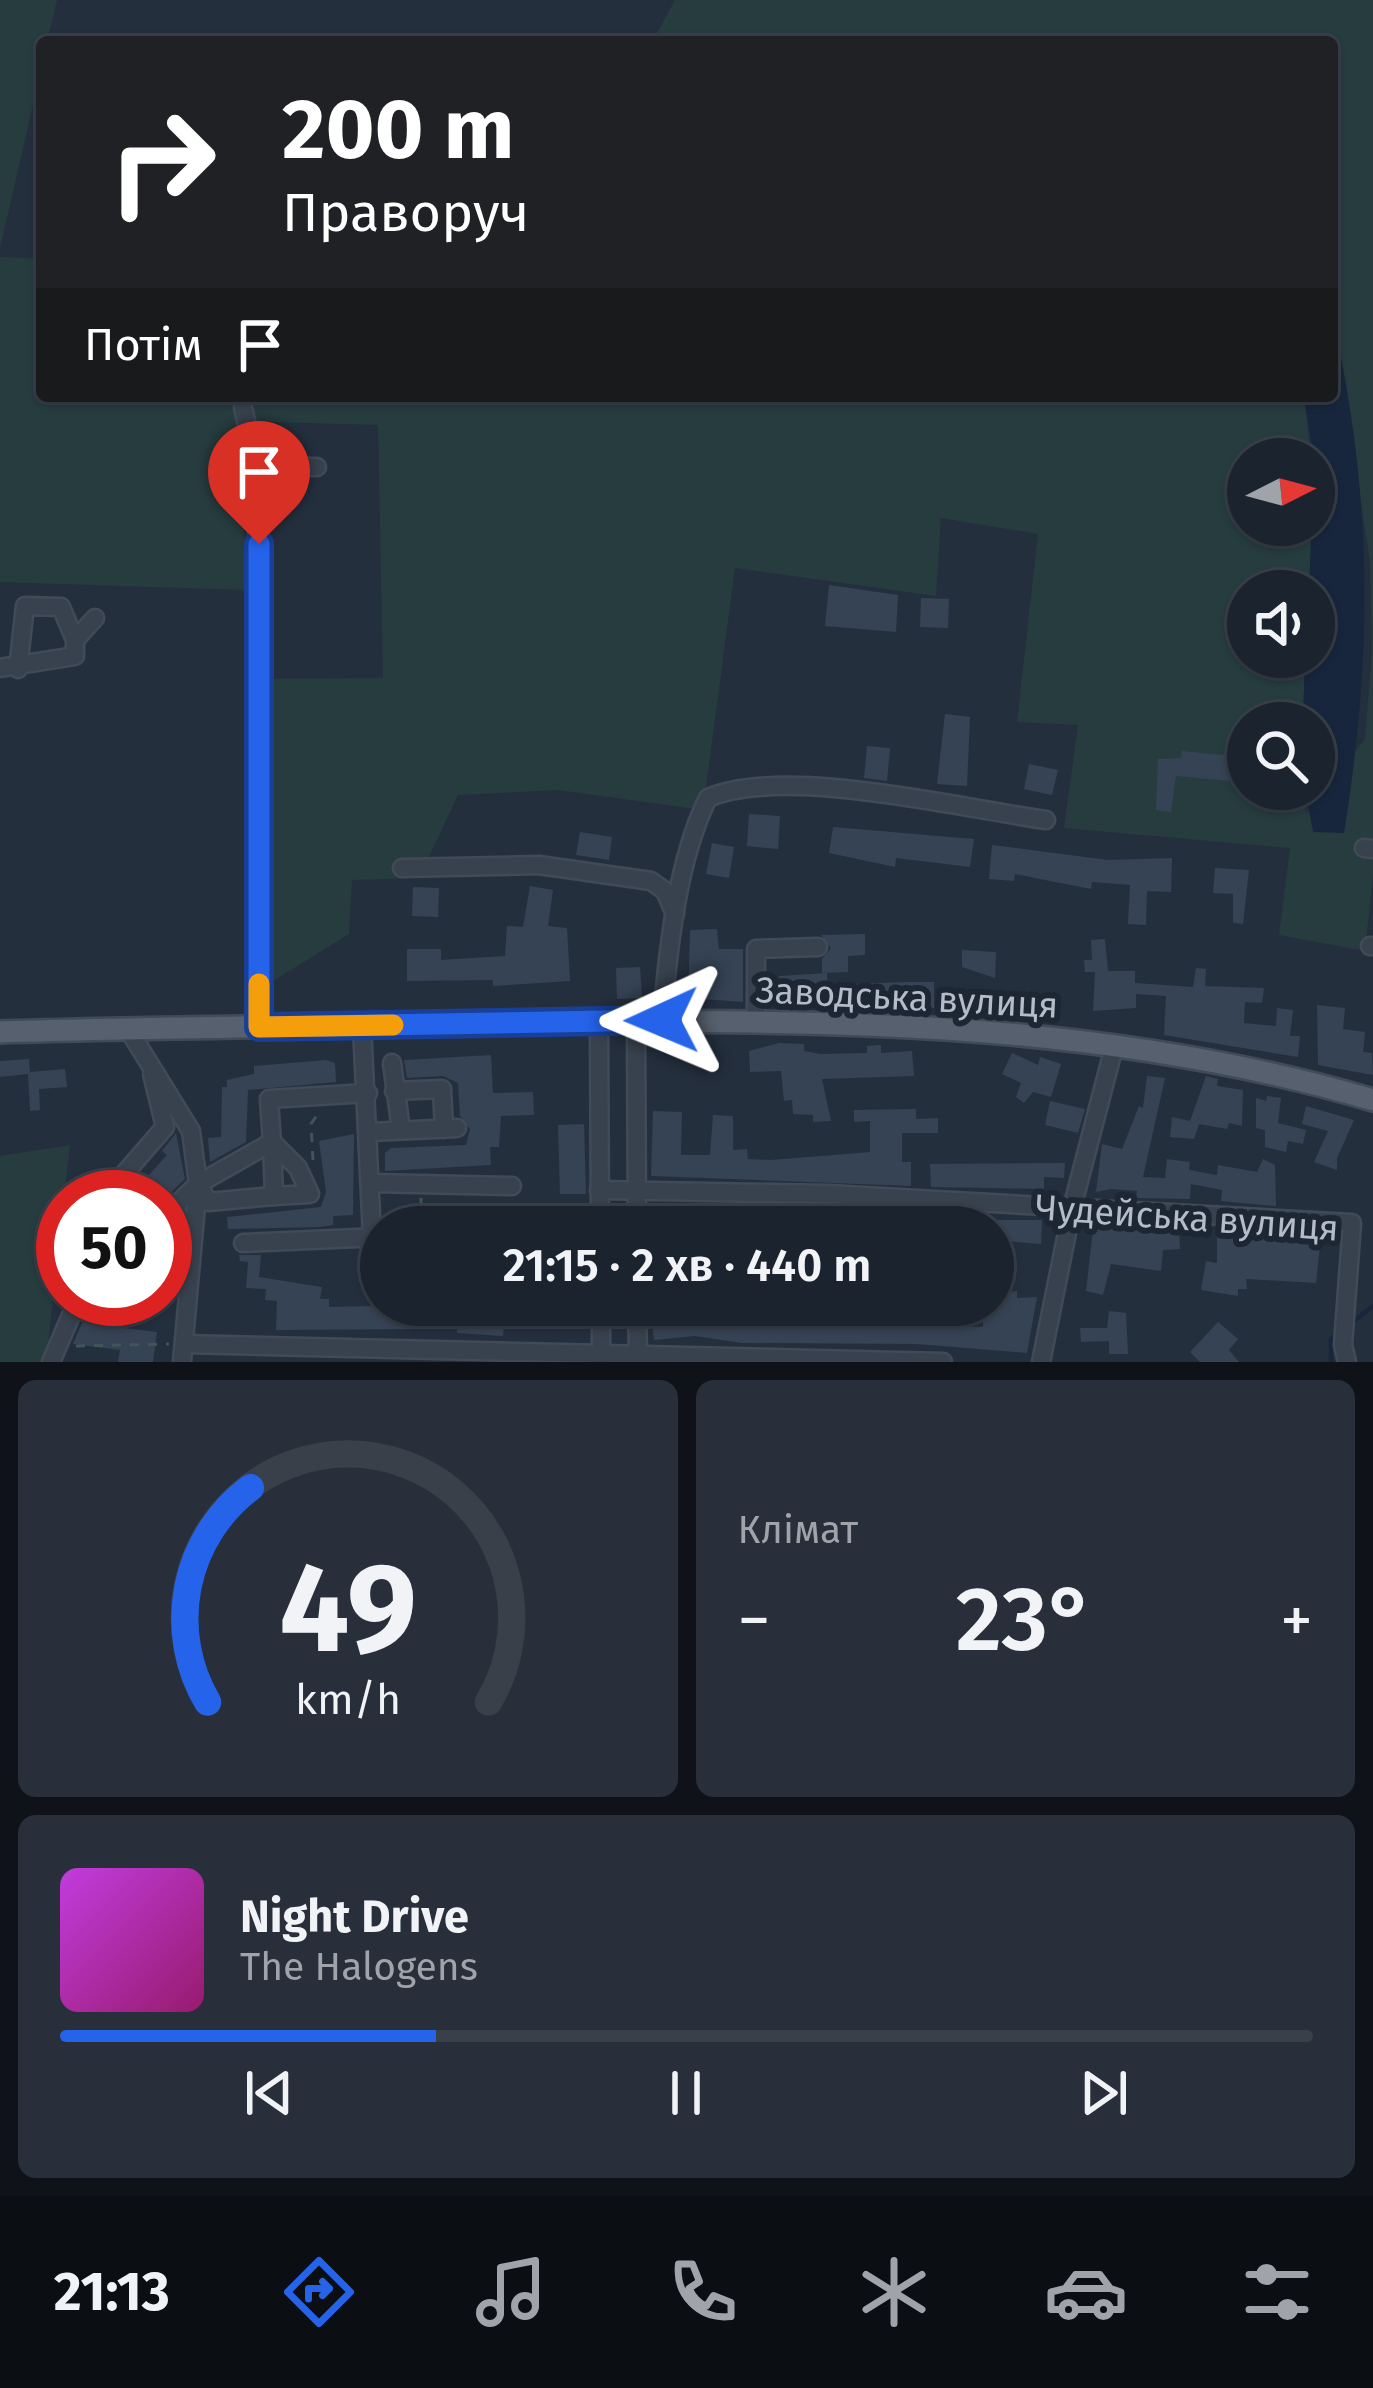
<!DOCTYPE html>
<html lang="uk">
<head>
<meta charset="utf-8">
<style>
	body { margin:0; font-family:"Fira Sans",sans-serif; background:#282f3a; color:#f1f3f6; height:100vh; display:flex; flex-direction:column; font-size:45px; white-space:nowrap }
	* { box-sizing:border-box; margin:0 }
	p { font-size:39px; color:#a0a4aa }
	.icon { flex:none; width:66px; height:66px; fill:none; stroke:currentColor; stroke-width:2; stroke-linecap:round; stroke-linejoin:round }
	.map { position:relative; height:1362px; overflow:hidden }
	.drawer { display:flex; flex-direction:column; gap:18px; padding:18px; background:#0f1319; flex:1 }
	.drawer>* { flex:none }
	.guide { position:absolute; left:36px; top:36px; width:1302px; height:366px; border-radius:12px; box-shadow:0 3px 9px #0004,0 0 0 3px #39404a; background:#202124; color:#fff; overflow:hidden }
	.needle { width:78px; rotate:84deg }
	.controls { position:absolute; left:1227px; top:438px; display:grid; gap:24px }
	.controls a { display:grid; place-items:center; width:108px; height:108px; border-radius:50%; background:#1b232e; box-shadow:0 3px 9px #0004,0 0 0 3px #39404a; font-size:60px }
	.speed { position:absolute; left:36px; top:1170px; display:flex; gap:24px; font-size:60px; font-weight:700; text-align:center }
	.speed>* { display:grid; place-content:center; width:156px; height:156px; border-radius:50%; background:#1b232e; box-shadow:0 3px 9px #0004,0 0 0 3px #39404a; line-height:1 }
	.speed .limit { border:18px solid #d22; background:#fff; color:#111 }
	.pin { position:absolute; display:grid; place-items:center; width:102px; height:102px; color:#fff; margin:-123px -51px; border-radius:50% 50% 50% 0; rotate:-45deg; box-shadow:0 0 12px #0007 }
	.pin .icon { rotate:45deg }
	.me { position:absolute; width:132px; margin:-66px; rotate:269deg; stroke-linejoin:round; filter:drop-shadow(0 0 9px #0008) }
	.turn { display:flex; align-items:center; gap:42px; height:252px; padding:0 48px; font-size:54px }
	.turn .icon { width:156px; height:156px; stroke-width:2.5 }
	.turn b { display:block; font-size:84px; line-height:102px }
	.then { display:flex; align-items:center; height:114px; padding:0 48px; background:#0003; gap:24px; font-size:45px }
	.big { font-size:90px; font-weight:600; line-height:1.1 }
	.drawer .widget { flex:1; display:flex; flex-direction:column; justify-content:center; gap:18px; min-width:0; padding:0 42px; border-radius:18px; background:#282f3a }
	.drawer .dial { align-items:center; gap:0 }
	.dial svg { height:312px; overflow:visible; fill:none; stroke:#39404a; stroke-width:7; stroke-linecap:round; text-anchor:middle }
	.dial text { fill:#f1f3f6; stroke:none }
	.song { display:flex; align-items:center; gap:36px }
	.cover { width:144px; height:144px; border-radius:18px; background:linear-gradient(135deg,hsl(290 70% 55%),hsl(320 70% 35%)) }
	.played { height:12px; border-radius:6px; background:linear-gradient(90deg,#2563eb 30%,#39404a 30%) }
	.keys { display:flex; justify-content:space-around; direction:ltr }
	.heat { display:flex; justify-content:space-between; align-items:center; font-size:66px; direction:ltr }
	.drawer .tiles { flex:1; display:grid; gap:18px; grid-template-columns:1fr 1fr }
	.widget:last-child { grid-column:span 2 }
	.trip { position:absolute; left:360px; top:1206px; width:654px; height:120px; border-radius:60px; background:#1b232e; box-shadow:0 3px 9px #0004,0 0 0 3px #39404a; font-weight:600; line-height:120px; text-align:center }
	.menu { display:flex; height:192px; justify-content:space-around; align-items:center; background:#0b0e12; color:#a0a4aa }
	.menu .icon { width:84px; height:84px }
	.menu .current { color:#2563eb }
	.menu b { font-size:54px; color:#f1f3f6 }
	.map>svg:first-child { display:block }
	.green { fill:#263c3f }
	.water { fill:#17263c }
	.lines { fill:none; stroke-linecap:round; stroke-linejoin:round }
	.stream { stroke:#17263c; stroke-width:4.5 }
	.building { fill:#364354 }
	.minor-casing { stroke:#414a57; stroke-width:21 }
	.major-casing { stroke:#414a57; stroke-width:26 }
	.path { stroke:#3f5557; stroke-width:3; stroke-dasharray:9 9; stroke-linecap:butt }
	.minor { stroke:#38414e; stroke-width:16 }
	.major { stroke:#56606e; stroke-width:21 }
	.route-casing { stroke:#184099; stroke-width:30 }
	.route { stroke:#2563eb; stroke-width:21 }
	.slow { stroke:#f59e0b; stroke-width:21 }
	.labels { text-anchor:middle; dominant-baseline:central; stroke-width:12; stroke-linejoin:round; paint-order:stroke }
	.street-label { font-size:36px; fill:#b4bcc9; stroke:#1d2633 }
</style>
</head>
<body>
<div class="map">
<svg width="1373" height="1362" viewBox="0 0 1373 1362">
	<rect width="100%" height="100%" fill="#242f3e"/>
	<g class="green">
		<polygon points="0,0 57,0 47,42 42,42 42,66 0,248"/>
		<polygon points="675,0 1373,0 1373,875 1365,951 1279,935 1290,848 1064,828 1078,725 1017,722 1038,534 941,518 936,596 735,568 703,810 558,790 458,795 419,878 352,880 349,934 260,989 252,679 383,678 378,425 241,421 246,590 0,582 0,257 42,259 42,396 1304,396 1311,459 1248,459 1248,525 1314,525 1314,533 1309,591 1248,591 1248,657 1305,657 1303,723 1248,723 1248,789 1305,789 1306,814 1365,739 1372,650 1370,561 1332,315 1332,42 652,42"/>
		<polygon points="70,1145 46,1362 0,1362 0,1156"/>
		<polygon points="705,1204 796,1208 795,1227 704,1227"/>
	</g>
	<path class="water" d="M1332 315C1373 494 1373 653 1344 833L1313 832 1305 789H1314V723H1303L1305 657H1314V591H1309L1314 459 1304 396H1332Z"/>
	<g class="lines">
		<g class="stream">
			<polyline points="1349,1325 1373,1306"/>
			<polyline points="1331,1362 1331,1339 1340,1332"/>
		</g>
	</g>
	<g class="building">
		<polygon points="829,585 898,595 896,632 825,626"/>
		<polygon points="921,598 949,599 948,628 920,627"/>
		<polygon points="945,714 970,717 967,786 937,784"/>
		<polygon points="867,746 890,748 887,781 864,778"/>
		<polygon points="1182,751 1233,756 1231,781 1176,776 1171,812 1156,810 1158,759 1181,758"/>
		<polygon points="1029,764 1058,770 1052,795 1024,789"/>
		<polygon points="749,814 780,816 778,849 747,846"/>
		<polygon points="833,827 974,839 970,867 896,858 895,867 829,853"/>
		<polygon points="580,832 612,837 609,860 576,855"/>
		<polygon points="712,843 734,847 729,878 706,874"/>
		<polygon points="992,845 1108,860 1172,858 1171,892 1147,891 1146,925 1128,924 1130,885 1092,882 1091,889 1015,874 1014,881 989,879"/>
		<polygon points="1215,868 1249,870 1243,924 1233,923 1233,894 1213,893"/>
		<polygon points="530,886 553,890 548,926 567,928 570,981 493,986 493,980 407,981 407,949 441,949 441,960 505,956 507,926 523,927"/>
		<polygon points="413,887 439,888 438,917 412,916"/>
		<polygon points="717,929 719,949 743,949 743,1002 688,998 690,930"/>
		<polygon points="865,934 865,955 848,956 848,972 822,973 822,959 831,948 821,935"/>
		<polygon points="1105,939 1108,971 1135,971 1135,983 1193,987 1196,968 1206,969 1205,986 1264,988 1262,1003 1245,1002 1244,1023 1276,1026 1277,1008 1293,1010 1290,1036 1300,1036 1298,1057 1164,1035 1166,996 1136,994 1136,1008 1093,1011 1095,972 1085,972 1084,960 1092,960 1091,940"/>
		<polygon points="962,950 996,952 995,978 962,967"/>
		<polygon points="640,967 642,998 617,999 616,968"/>
		<polygon points="827,973 828,1006 780,1007 779,976"/>
		<polygon points="908,982 934,982 934,1008 852,1007 852,984"/>
		<polygon points="1317,1005 1345,1008 1343,1029 1365,1032 1363,1052 1372,1053 1373,1075 1318,1065"/>
		<polygon points="779,1043 804,1044 804,1051 820,1054 867,1053 867,1046 881,1045 881,1053 912,1051 914,1076 822,1079 831,1121 813,1122 813,1115 793,1114 792,1100 784,1101 781,1071 750,1072 749,1051"/>
		<polygon points="1012,1053 1038,1065 1040,1057 1061,1064 1051,1097 1033,1092 1024,1103 1016,1097 1021,1083 1002,1074"/>
		<polygon points="491,1055 493,1093 533,1092 534,1115 501,1116 499,1147 490,1147 491,1165 385,1171 385,1153 391,1148 466,1145 470,1129 460,1116 458,1083 443,1076 407,1078 404,1060"/>
		<polygon points="29,1059 30,1072 65,1069 67,1087 39,1089 40,1110 30,1111 28,1074 0,1077 0,1061"/>
		<polygon points="326,1060 335,1063 336,1082 248,1090 246,1142 210,1162 208,1138 221,1137 222,1087 227,1087 227,1080 254,1074 254,1066"/>
		<polygon points="1147,1076 1165,1078 1143,1177 1165,1178 1167,1159 1190,1162 1189,1170 1217,1175 1218,1165 1257,1172 1263,1159 1275,1165 1276,1206 1221,1201 1222,1190 1191,1184 1190,1199 1136,1198 1137,1191 1111,1189 1096,1192 1102,1144 1122,1149 1139,1106 1143,1108"/>
		<polygon points="1206,1076 1218,1079 1217,1086 1243,1090 1242,1126 1229,1123 1227,1129 1199,1124 1194,1139 1170,1137 1172,1117 1190,1121"/>
		<polygon points="1267,1096 1281,1098 1278,1123 1306,1130 1303,1144 1288,1141 1286,1152 1265,1147 1265,1130 1256,1128 1256,1098 1266,1101"/>
		<polygon points="1050,1101 1085,1109 1078,1133 1045,1125"/>
		<polygon points="1306,1106 1354,1120 1337,1158 1337,1170 1314,1162 1328,1131 1302,1124"/>
		<polygon points="916,1109 916,1119 938,1118 938,1133 902,1133 902,1162 911,1162 911,1186 651,1176 653,1111 682,1112 681,1155 710,1155 713,1115 733,1116 733,1150 747,1149 748,1159 771,1160 870,1152 870,1121 854,1122 854,1110"/>
		<polygon points="584,1124 586,1194 560,1194 558,1125"/>
		<polygon points="176,1133 185,1179 166,1197 129,1197 167,1155 162,1151"/>
		<polygon points="354,1134 353,1215 333,1216 333,1225 320,1227 228,1229 227,1217 321,1207 326,1192 319,1141"/>
		<polygon points="1065,1163 1064,1178 1044,1177 1044,1189 931,1187 930,1164"/>
		<polygon points="448,1209 515,1215 516,1227 434,1227 433,1212"/>
		<polygon points="894,1210 912,1211 912,1227 832,1227 831,1215 894,1217"/>
		<polygon points="993,1220 1042,1220 1041,1244 993,1240"/>
		<polygon points="1094,1221 1144,1231 1179,1229 1180,1249 1163,1250 1161,1271 1111,1264 1103,1295 1086,1291"/>
		<polygon points="1236,1231 1236,1237 1321,1235 1316,1283 1246,1279 1247,1289 1238,1289 1238,1296 1201,1290 1206,1261 1217,1263 1217,1232"/>
		<polygon points="239,1255 261,1255 259,1277 322,1287 320,1299 329,1299 329,1307 414,1305 413,1310 430,1311 429,1329 276,1330 277,1301 265,1300 266,1289 246,1288 248,1262 240,1261"/>
		<polygon points="1017,1291 1017,1298 1037,1297 1027,1353 917,1344 742,1343 695,1336 654,1340 650,1305 748,1305 749,1317 776,1316 777,1323 812,1324 843,1324 843,1311 884,1305 884,1319 903,1326 983,1327 983,1305 993,1305 993,1294"/>
		<polygon points="458,1311 505,1315 503,1336 457,1333"/>
		<polygon points="1109,1311 1126,1313 1128,1354 1109,1354 1109,1341 1081,1342 1080,1328 1107,1328"/>
		<polygon points="1218,1322 1238,1339 1229,1350 1239,1362 1200,1362 1190,1352"/>
		<polygon points="82,1323 157,1332 153,1362 118,1362 120,1350 73,1344"/>
	</g>
	<g class="lines">
		<defs>
			<g id="minor">
				<polyline points="243,408 257,466 259,1027"/>
				<polyline points="257,466 317,467"/>
				<polyline points="75,640 95,618"/>
				<polyline points="0,668 75,656 75,640 61,607 25,606 18,669"/>
				<polyline points="1364,848 1373,849"/>
				<polyline points="402,868 539,865 651,881 665,891 675,914"/>
				<polyline points="1370,946 1373,946"/>
				<polyline points="636,1020 637,1227"/>
				<path d="M662 1020C668 951 677 860 708 798 785 765 960 808 1046 820"/>
				<polyline points="599,1022 600,1227"/>
				<polyline points="756,1022 756,949 818,947"/>
				<polyline points="362,1026 372,1237"/>
				<polyline points="128,1029 191,1131 198,1184 165,1216"/>
				<polyline points="392,1063 401,1130"/>
				<polyline points="394,1091 442,1089 444,1129"/>
				<polyline points="370,1132 457,1128"/>
				<polygon points="272,1142 274,1196 208,1202 198,1184"/>
				<polyline points="371,1183 512,1186"/>
				<polyline points="599,1190 828,1194 1352,1223 1343,1345 1347,1362"/>
				<polyline points="274,1196 310,1194 298,1168 272,1142 269,1099 368,1093"/>
				<polyline points="104,1197 165,1127 152,1074"/>
				<polyline points="243,1243 380,1237"/>
				<polyline points="601,1305 601,1358"/>
				<polyline points="637,1305 638,1358"/>
				<polyline points="184,1344 943,1362"/>
				<polyline points="51,1362 78,1299"/>
				<polyline points="182,1362 198,1184"/>
				<polyline points="1041,1362 1072,1208 1114,1047"/>
			</g>
			<path id="major" d="M0 1032C172 1027 345 1026 517 1023 804 1019 1096 1018 1373 1100"/>
		</defs>
		<use href="#minor" class="minor-casing"/>
		<use href="#major" class="major-casing"/>
		<g class="path">
			<polyline points="313,1160 311,1124 319,1112"/>
			<polyline points="421,1198 421,1227"/>
			<polyline points="76,1346 169,1344"/>
		</g>
		<use href="#minor" class="minor"/>
		<use href="#major" class="major"/>
	</g>
	<g class="lines">
		<defs>
			<polyline id="route" points="259,544 259,1027 662,1020"/>
		</defs>
		<use href="#route" class="route-casing"/>
		<use href="#route" class="route"/>
		<polyline class="slow" points="259,984 259,1027 393,1025"/>
	</g>
	<g class="labels">
		<g class="street-label">
			<text transform="translate(907 998) rotate(3)">Заводська вулиця</text>
			<text transform="translate(1187 1218) rotate(4)">Чудейська вулиця</text>
		</g>
	</g>
</svg>
<div class="controls">
<a><svg class="needle" viewBox="-14 -14 28 28"><path d="M0-13l5 13h-10z" fill="#e53935"/><path d="M0 13l5-13h-10z" fill="#a0a4aa"/></svg></a>
<a><svg class="icon" aria-label="sound" viewBox="0 0 24 24"><path d="M4 9h4l5-4v14l-5-4H4zM17 9q2 3 0 6"/></svg></a>
<a><svg class="icon" aria-label="search" viewBox="0 0 24 24"><circle cx="10" cy="10" r="6"/><path d="M15 15l6 6"/></svg></a>
</div>
<div class="speed"><div class="limit">50</div></div>
<div class="pin" style="left:259px;top:544px;background:#d93025"><svg class="icon" aria-label="arrive" viewBox="0 0 24 24"><path d="M6 21V4h12l-3 4 3 4H6"/></svg></div>
<svg class="me" style="left:662px;top:1020px" viewBox="-20 -20 40 40"><path d="M0-17L14 15 0 8-14 15z" fill="#2563eb" stroke="#fff" stroke-width="4"/></svg>
<div class="trip">21:15 · 2 хв · 440 m</div>
<div class="guide">
<div class="turn"><svg class="icon" aria-label="right" viewBox="0 0 24 24"><path d="M7 20v-9h11M14 6l5 5-5 5"/></svg><div><b>200 m</b>Праворуч</div></div>
<div class="then">Потім<svg class="icon" aria-label="arrive" viewBox="0 0 24 24"><path d="M6 21V4h12l-3 4 3 4H6"/></svg></div>
</div>
</div>
<section class="drawer">
<div class="tiles">
<div class="widget dial"><svg viewBox="0 0 100 80">
<path d="M14 69A42 42 0 1 1 86 69"/>
<path d="M14 69A42 42 0 0 1 25 14" stroke="#2563eb"/>
<text x="50" y="56" font-size="32" font-weight="700">49</text>
<text x="50" y="72" font-size="11">km/h</text>
</svg></div>
<div class="widget"><p>Клімат</p>
<div class="heat"><a>−</a><b class="big">23°</b><a>+</a></div>
</div>
<div class="widget">
<div class="song"><i class="cover"></i><div><b>Night Drive</b><p>The Halogens</p></div></div>
<div class="played"></div>
<div class="keys"><svg class="icon" aria-label="previous" viewBox="0 0 24 24"><path d="M18 5L8 12l10 7zM5 5v14"/></svg><svg class="icon" aria-label="pause" viewBox="0 0 24 24"><path d="M8 5v14M16 5v14"/></svg><svg class="icon" aria-label="next" viewBox="0 0 24 24"><path d="M6 5l10 7-10 7zM19 5v14"/></svg></div>
</div>
</div>
</section>
<nav class="menu">
<b>21:13</b>
<svg class="icon current" aria-label="directions" viewBox="0 0 24 24"><path d="M12 3l9 9-9 9-9-9zM9 14v-3h6M13 9l2 2-2 2"/></svg>
<svg class="icon" aria-label="music" viewBox="0 0 24 24"><path d="M9 18V5l10-2v13"/><circle cx="6" cy="18" r="3"/><circle cx="16" cy="16" r="3"/></svg>
<svg class="icon" aria-label="phone" viewBox="0 0 24 24"><path d="M5 4h4l2 5-3 2q2 4 5 5l2-3 5 2v4C11 20 4 13 5 4z"/></svg>
<svg class="icon" aria-label="climate" viewBox="0 0 24 24"><path d="M12 3v18M4 7l16 10M4 17L20 7"/></svg>
<svg class="icon" aria-label="car" viewBox="0 0 24 24"><path d="M5 17H2v-5l4-1 3-4h7l3 4 3 1v5h-3M9 17h6M6 11h13"/><circle cx="7" cy="17" r="2"/><circle cx="17" cy="17" r="2"/></svg>
<svg class="icon" aria-label="filters" viewBox="0 0 24 24"><path d="M4 7h16M4 17h16"/><circle cx="9" cy="7" r="2"/><circle cx="15" cy="17" r="2"/></svg>
</nav>
</body>
</html>
